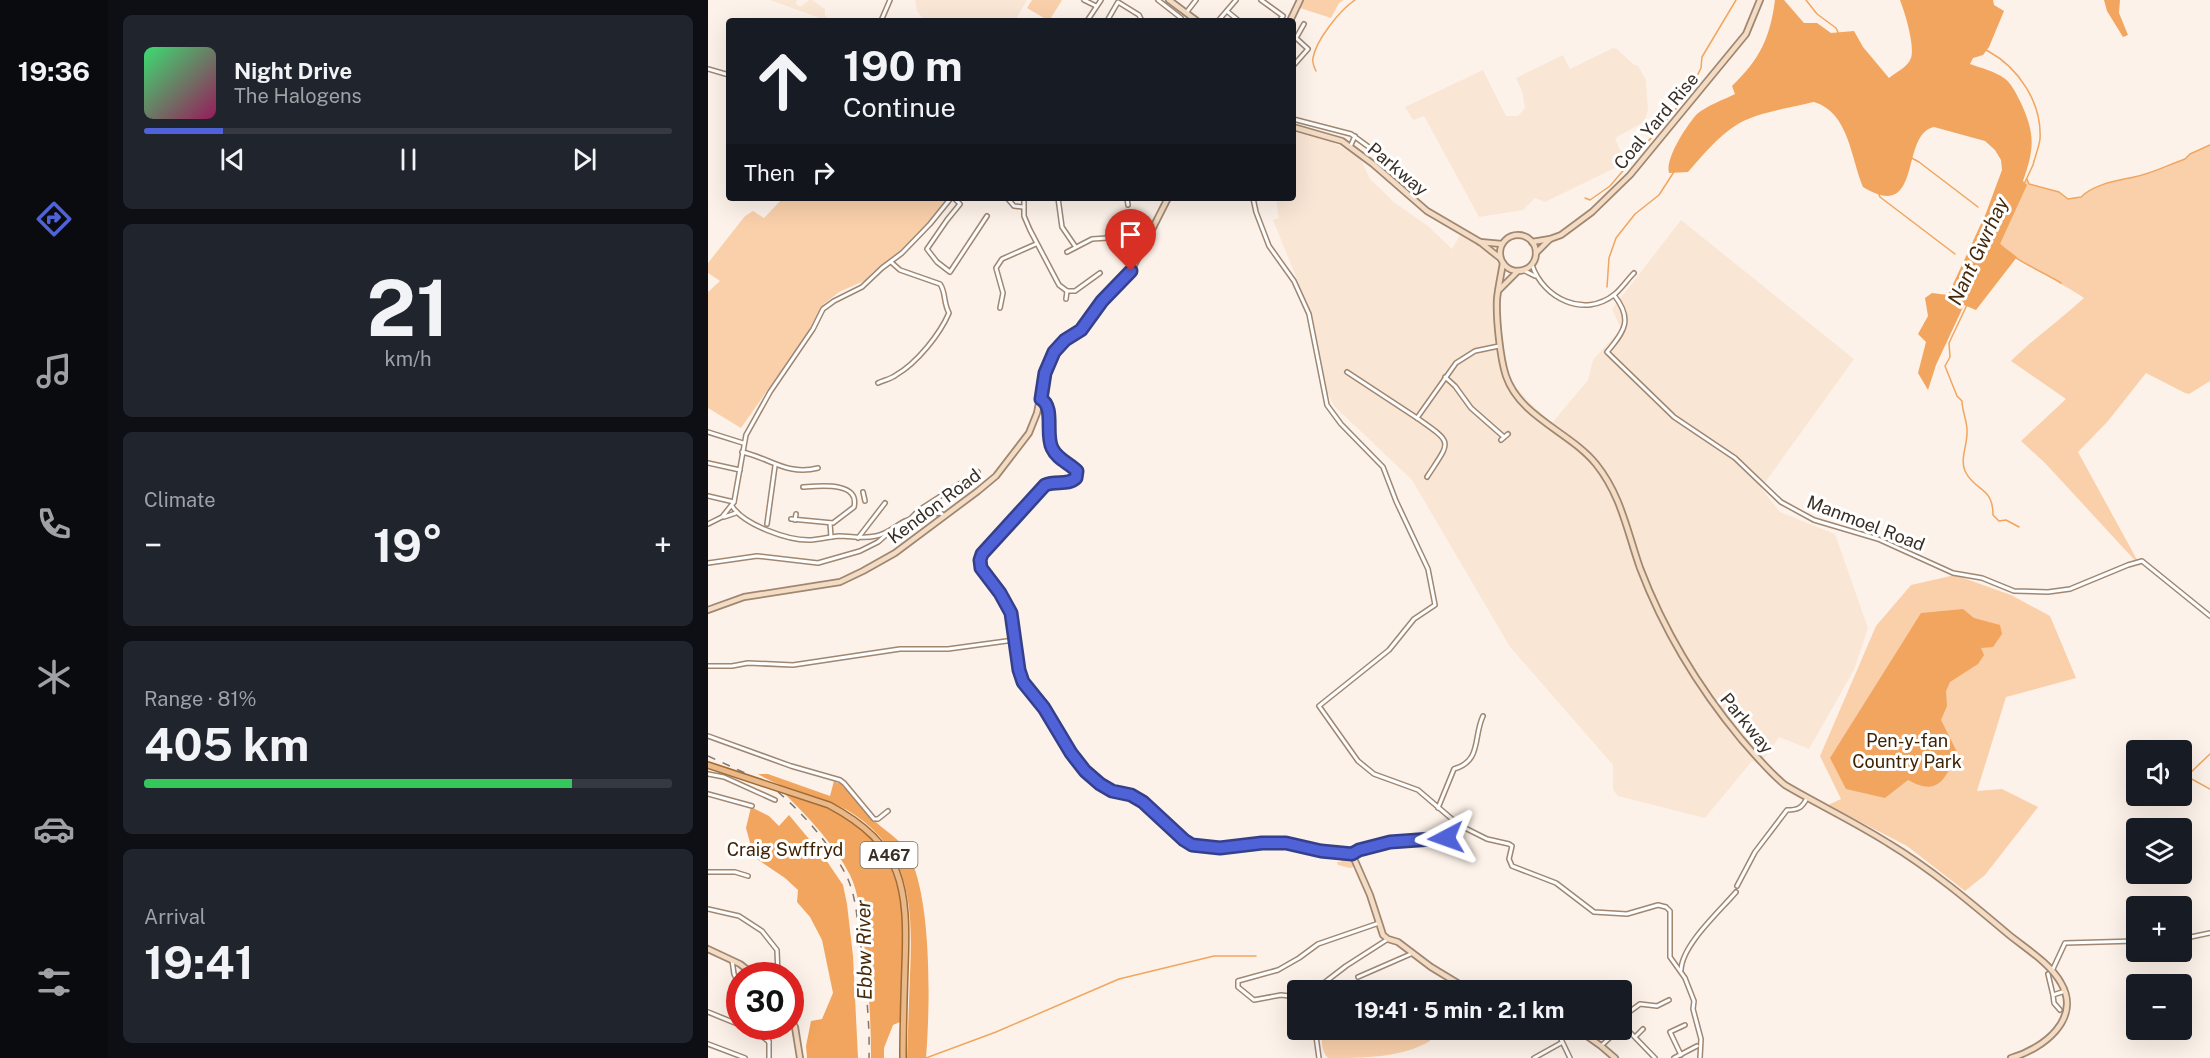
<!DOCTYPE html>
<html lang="en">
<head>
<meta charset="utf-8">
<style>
	body { margin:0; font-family:"Public Sans",sans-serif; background:#20242c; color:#f1f3f6; height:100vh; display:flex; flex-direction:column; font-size:22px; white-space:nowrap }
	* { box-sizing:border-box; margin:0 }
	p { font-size:20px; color:#9ea1a6 }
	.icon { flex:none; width:33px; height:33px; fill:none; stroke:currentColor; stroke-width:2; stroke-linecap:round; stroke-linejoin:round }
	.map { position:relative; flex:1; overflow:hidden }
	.side { display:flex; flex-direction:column; gap:15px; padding:15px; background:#0d0f14; width:600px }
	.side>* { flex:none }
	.hud { position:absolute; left:18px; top:18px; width:570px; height:183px; border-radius:6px; box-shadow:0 6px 24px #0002; background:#171b24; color:#f1f3f6; overflow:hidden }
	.buttons { position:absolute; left:1418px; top:740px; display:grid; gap:12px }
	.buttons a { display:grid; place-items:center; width:66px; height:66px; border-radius:6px; background:#171b24; box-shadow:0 6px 24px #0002; font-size:30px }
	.speed { position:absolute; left:18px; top:962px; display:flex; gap:12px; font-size:30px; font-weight:700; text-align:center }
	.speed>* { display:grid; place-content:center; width:78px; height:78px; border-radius:50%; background:#171b24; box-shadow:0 6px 24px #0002; line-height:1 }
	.speed .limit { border:9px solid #d22; background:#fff; color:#111 }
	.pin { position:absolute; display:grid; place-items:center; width:51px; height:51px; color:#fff; margin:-62px -26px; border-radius:50% 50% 50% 0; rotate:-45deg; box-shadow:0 0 6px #0007 }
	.pin .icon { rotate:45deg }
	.me { position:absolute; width:66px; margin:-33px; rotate:266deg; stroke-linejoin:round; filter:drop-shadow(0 0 4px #0008) }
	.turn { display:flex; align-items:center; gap:21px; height:126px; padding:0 18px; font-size:27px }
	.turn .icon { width:78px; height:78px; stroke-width:2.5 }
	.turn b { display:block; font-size:42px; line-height:51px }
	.then { display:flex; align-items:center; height:57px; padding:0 18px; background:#0003; gap:12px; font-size:22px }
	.big { font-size:45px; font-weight:700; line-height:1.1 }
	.side .card { flex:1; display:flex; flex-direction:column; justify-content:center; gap:9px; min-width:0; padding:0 21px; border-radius:9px; background:#20242c }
	.side .dial { align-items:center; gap:0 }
	.dial b { font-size:78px; line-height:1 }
	.song { display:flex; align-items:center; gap:18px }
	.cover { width:72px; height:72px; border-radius:9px; background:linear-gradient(135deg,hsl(140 70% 55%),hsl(330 70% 35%)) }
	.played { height:6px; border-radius:3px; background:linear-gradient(90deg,#5062d7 15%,#363941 15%) }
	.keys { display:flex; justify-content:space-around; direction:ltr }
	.heat { display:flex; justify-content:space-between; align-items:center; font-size:33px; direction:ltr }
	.charge { height:9px; border-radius:4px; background:linear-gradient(90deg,#34c759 81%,#363941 0) }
	.trip { position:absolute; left:579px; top:980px; width:345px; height:60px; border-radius:6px; background:#171b24; box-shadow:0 6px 24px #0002; font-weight:700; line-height:60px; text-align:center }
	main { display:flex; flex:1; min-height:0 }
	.menu { display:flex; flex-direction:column; width:108px; justify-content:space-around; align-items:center; background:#090b0e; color:#9ea1a6 }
	.menu .icon { width:42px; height:42px }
	.menu .active { color:#5062d7 }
	.menu b { font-size:27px; color:#f1f3f6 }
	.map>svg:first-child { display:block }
	.built { fill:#fae6d5 }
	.green { fill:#fad0ab }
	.forest { fill:#f1a55e }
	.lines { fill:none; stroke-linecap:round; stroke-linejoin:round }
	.stream { stroke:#f1a55e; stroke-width:1.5 }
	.river { stroke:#f1a55e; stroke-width:6 }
	.street-casing { stroke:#9f8772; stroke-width:6 }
	.secondary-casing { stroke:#9f8772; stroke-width:8 }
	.primary-casing { stroke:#a26b34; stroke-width:8 }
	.street { stroke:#fff; stroke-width:3 }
	.secondary { stroke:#f4dcc4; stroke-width:4.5 }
	.primary { stroke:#e9b98a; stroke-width:5 }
	.rail { stroke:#81766d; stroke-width:1.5; stroke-dasharray:8 8; stroke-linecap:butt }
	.route-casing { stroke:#34408c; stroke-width:15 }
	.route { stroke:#5062d7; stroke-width:10 }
	.labels { text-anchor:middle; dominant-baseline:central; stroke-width:6; stroke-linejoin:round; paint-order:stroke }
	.shield { fill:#fff; stroke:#746d67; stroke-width:1.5 }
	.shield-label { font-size:16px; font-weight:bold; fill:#392f26 }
	.street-label { font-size:18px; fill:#392f26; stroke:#fff }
	.park-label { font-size:18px; fill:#402303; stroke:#fff }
	.water-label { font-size:20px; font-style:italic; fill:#482a0b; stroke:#fff }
</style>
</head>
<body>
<main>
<nav class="menu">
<b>19:36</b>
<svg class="icon active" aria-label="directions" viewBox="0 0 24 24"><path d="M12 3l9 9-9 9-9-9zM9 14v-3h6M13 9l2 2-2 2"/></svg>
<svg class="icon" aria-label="music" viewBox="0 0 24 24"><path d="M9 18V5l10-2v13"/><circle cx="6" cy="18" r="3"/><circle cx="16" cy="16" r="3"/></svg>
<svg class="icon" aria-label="phone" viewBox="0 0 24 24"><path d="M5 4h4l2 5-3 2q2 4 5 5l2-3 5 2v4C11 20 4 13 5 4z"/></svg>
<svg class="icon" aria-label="climate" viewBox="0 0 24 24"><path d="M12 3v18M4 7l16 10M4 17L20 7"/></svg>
<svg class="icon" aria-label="car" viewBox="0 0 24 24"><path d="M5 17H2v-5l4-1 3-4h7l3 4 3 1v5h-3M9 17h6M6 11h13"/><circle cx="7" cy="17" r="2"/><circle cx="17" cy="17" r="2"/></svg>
<svg class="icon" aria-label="filters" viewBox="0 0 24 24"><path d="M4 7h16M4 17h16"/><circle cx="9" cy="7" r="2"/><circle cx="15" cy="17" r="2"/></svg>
</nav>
<section class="side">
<div class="card">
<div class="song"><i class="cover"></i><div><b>Night Drive</b><p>The Halogens</p></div></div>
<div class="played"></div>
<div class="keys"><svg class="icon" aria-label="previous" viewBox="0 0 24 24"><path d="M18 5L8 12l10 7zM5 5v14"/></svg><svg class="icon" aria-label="pause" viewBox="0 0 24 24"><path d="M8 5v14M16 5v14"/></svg><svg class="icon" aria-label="next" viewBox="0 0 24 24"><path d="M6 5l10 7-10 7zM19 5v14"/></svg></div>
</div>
<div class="card dial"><b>21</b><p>km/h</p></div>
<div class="card"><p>Climate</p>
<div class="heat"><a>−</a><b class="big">19°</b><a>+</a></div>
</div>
<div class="card"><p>Range · 81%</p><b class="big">405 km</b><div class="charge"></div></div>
<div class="card"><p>Arrival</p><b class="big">19:41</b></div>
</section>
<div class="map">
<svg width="1502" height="1058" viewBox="0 0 1502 1058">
	<rect width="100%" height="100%" fill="#fdf2e9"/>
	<g class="built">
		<polygon points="62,0 89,0 88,4 92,7 101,0 104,0 117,9 117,16 123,19 120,21"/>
		<polygon points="207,0 319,0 307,21 217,21 209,11"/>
		<polygon points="905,48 909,49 925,64 930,66 938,80 940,111 936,122 907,138 915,157 911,166 837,202 827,198 815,210 771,217 716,116 705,120 697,107 775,70 798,116 810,116 817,108 814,91 808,78 855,55 862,69"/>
		<polygon points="585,132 620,140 651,156 662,179 687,203 720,226 744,249 752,235 776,247 793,267 790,308 801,379 822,403 844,423 880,380 885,360 913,329 904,309 973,220 1146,359 1053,488 1072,512 1127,534 1160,628 1146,670 1101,749 1071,737 1059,755 1050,764 1044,761 997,818 910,796 905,790 905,765 802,647 704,480 626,406 618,390 605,319 565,220 571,218 568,198 585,198"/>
	</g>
	<g class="green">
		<polygon points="324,0 354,0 341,21 319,8"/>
		<polygon points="596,0 636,0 631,3 623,18 592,8"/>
		<path d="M1502 145V381L1481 394 1477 393 1438 373 1400 421 1370 452 1433 567 1337 463 1313 441 1358 399 1303 361C1326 338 1352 320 1376 298 1360 286 1294 254 1290 241L1319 179 1321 184 1351 192 1360 199 1373 197C1387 184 1407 181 1426 177 1443 174 1460 165 1477 159L1482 154Z"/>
		<polygon points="75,198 241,198 224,219 197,247 165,272 156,281 131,292 116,304 101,331 33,428 0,408 0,292 12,281 0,273 0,263 37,216 45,211 56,218"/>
		<polygon points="1247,575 1303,595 1342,616 1368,678 1298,697 1269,791 1294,789 1330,807 1277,875 1257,891 1199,846 1120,805 1133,799 1112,756 1168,626 1203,585"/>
		<polygon points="643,856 646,867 642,868 630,865 629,862 633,862 633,857"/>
		<path d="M615 1029H686L698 1032H722V1041C694 1058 654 1058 620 1058 613 1051 613 1039 615 1029Z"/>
	</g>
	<g class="forest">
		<path d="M1067 0H1076L1096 23H1109L1123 33 1146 31 1155 47 1181 78C1187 73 1200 67 1203 58 1207 45 1197 13 1192 0H1285L1286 5 1296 11 1281 47 1275 55 1265 58 1262 64C1273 68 1286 71 1296 78 1303 83 1308 93 1312 101 1327 133 1327 147 1315 181L1319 185 1292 244 1309 257 1268 310 1256 305 1228 365 1220 390 1210 373 1218 342 1210 334 1220 316 1217 298 1224 293 1240 295 1278 213 1294 170 1293 160 1287 150 1277 141 1226 127C1191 134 1216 224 1155 187 1143 159 1141 112 1106 102 1085 107 1047 113 1030 124 1010 136 995 155 980 172L961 173C957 158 979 125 989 114 1000 105 1015 100 1027 94L1024 86C1052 59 1062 38 1067 0Z"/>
		<polygon points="1396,0 1412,0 1411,13 1420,35 1415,37 1399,11"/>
		<path d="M1255 609 1266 618 1292 625 1294 634 1285 647 1273 648 1276 655 1270 664 1242 682 1238 691 1239 706 1233 720 1250 754C1236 779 1231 797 1200 780L1177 798 1138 789 1122 758 1213 613Z"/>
		<path d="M50 774H60L122 796 126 781C143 789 152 806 165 819 175 830 190 837 198 850 225 893 222 1008 218 1058H199C200 1030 201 1003 202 975 205 908 204 849 139 810 111 794 77 791 50 774Z"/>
		<path d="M76 793C93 799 112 804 128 812 212 858 197 941 192 1022L185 1025 176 1048V1058H163C163 1016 160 976 155 934 152 915 151 893 142 875 126 844 101 818 76 793Z"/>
		<polygon points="43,807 61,816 71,826 81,815 116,857 135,885 139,904 145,956 150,1058 99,1058 98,1046 103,1021 114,1019 125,993 114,940 102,917 89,902 90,890 77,878 46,857 38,828"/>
	</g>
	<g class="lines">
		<g class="stream">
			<path d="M1233 0 1232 7 1237 14V32L1241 36C1254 41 1268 45 1280 51 1311 68 1334 103 1332 139 1331 147 1327 157 1325 165L1241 343 1242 357 1237 366 1249 396 1254 401C1254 412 1260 422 1259 433 1259 446 1252 459 1257 471 1267 492 1285 486 1285 515L1291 521 1298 520 1311 527"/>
			<polyline points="1134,41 1142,51 1147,68 1168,113 1173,147 1200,156 1211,162 1270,207"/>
			<path d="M608 71C606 67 604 63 605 58 608 40 632 10 647 0"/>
			<polyline points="1173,149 1170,192 1172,197 1247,254"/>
			<path d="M1319 179 1321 184 1351 192 1360 199 1373 197C1386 184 1408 181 1426 177 1443 174 1460 165 1477 159L1482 154 1502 145"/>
			<polyline points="877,198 882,200 902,186 979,96 993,68 994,57 1028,0"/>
			<path d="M1290 241C1295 255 1339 274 1353 283"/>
			<polyline points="899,287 901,258 908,238 927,214 951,195 991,133 1037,105 1119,81 1134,41 1128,28 1109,14 1098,0"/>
			<polyline points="1473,769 1481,774 1480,777 1502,789"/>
			<polyline points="1481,774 1502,754"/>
			<polyline points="218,1058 288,1032 411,979 506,956 548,956"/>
		</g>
		<g class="river">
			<polyline points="131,786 137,800"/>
			<polyline points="157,844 169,874 173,898 170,970 174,999 169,1058"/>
		</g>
		<defs>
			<g id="street">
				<polyline points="376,0 388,6"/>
				<polyline points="450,0 473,18"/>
				<polyline points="553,0 575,16 571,21"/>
				<polyline points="520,12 531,21"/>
				<polyline points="478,13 488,0"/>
				<polyline points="173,21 182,0"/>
				<polyline points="379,21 393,0"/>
				<polyline points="399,21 410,2 431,15 434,21"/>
				<polyline points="510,21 528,0"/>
				<polyline points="585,66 600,49 588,38 596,24"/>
				<polyline points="0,69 21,75"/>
				<polyline points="585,119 643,134 669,153"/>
				<polyline points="642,147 647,136"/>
				<polyline points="246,198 252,204 239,220 219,249 229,262 242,272 279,216"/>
				<polyline points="316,198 316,216 322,230 351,285 359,291 358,299"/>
				<polyline points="350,198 354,227 367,246"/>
				<polyline points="419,198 420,205"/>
				<polyline points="545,198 548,212 561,246 586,281 601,314 619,405 633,424 675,467 688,501 720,569 727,605 706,619 681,650 611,706 650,761 666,774 710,790 751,825 779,839 801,844 804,846 801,859 804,866 848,883 886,912 919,914 950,905 958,907 962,911 962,957 977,978 986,1001 985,1009 993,1039 992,1058"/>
				<polyline points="300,199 306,206 315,207"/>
				<polyline points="359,252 384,239 400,238"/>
				<path d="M824 265C835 298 876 319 907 294 914 288 920 279 926 273"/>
				<polyline points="815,270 827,276"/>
				<polyline points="359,291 367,291 392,273"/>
				<path d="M906 295C925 319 917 331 899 352L966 417 1027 458 1073 502 1106 520 1170 539 1245 573 1274 578 1306 591 1340 592 1362 589 1420 565 1434 561 1502 616"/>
				<polyline points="292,308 295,293 288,268 294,259 328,244"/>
				<polyline points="639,372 709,418 748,363 767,351 791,346"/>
				<polyline points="737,377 747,386 763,408 796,437"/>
				<path d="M170 383C176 380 183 379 188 375 209 363 232 334 241 313 235 302 238 292 232 284L192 270 183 262"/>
				<path d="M709 418C746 444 743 440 719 477"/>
				<polyline points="0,432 35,443"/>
				<polyline points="793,440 800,434"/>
				<path d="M34 452C62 458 79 476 110 468"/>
				<polyline points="0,463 32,470"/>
				<polyline points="155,492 157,501"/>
				<polyline points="0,496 26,502"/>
				<path d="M24 506C36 525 81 541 103 540 112 539 122 537 131 536 144 536 155 539 168 536 179 534 187 526 197 521 203 518 226 513 233 513L236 516"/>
				<polyline points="16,517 28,513"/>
				<polyline points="203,518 211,510 270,472"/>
				<path d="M83 519 125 523 146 507C152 481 111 486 95 487"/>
				<polyline points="87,520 88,514"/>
				<polyline points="122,523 123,537"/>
				<polyline points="0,524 14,517 26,502 38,435 62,392 105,329 115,309 126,301 154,287 174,268 194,253 222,224 243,198"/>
				<polyline points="59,524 67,466"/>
				<polyline points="150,538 177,503"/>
				<polyline points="0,563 49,556 110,563 152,551 170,542 186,528"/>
				<polyline points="0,666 24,666 40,663 85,665 192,649 240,649 306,640"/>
				<polyline points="0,736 83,766 132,780 136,783 166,819 170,819 180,811"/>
				<polyline points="0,774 16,777 67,800"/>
				<polyline points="0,794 44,806"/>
				<path d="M730 808 746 769C774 761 765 737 775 716"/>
				<path d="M644 854C667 838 711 840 738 838L751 825"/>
				<polyline points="0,872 27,872 40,876"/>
				<path d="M1029 886 1047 852 1079 810C1090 810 1094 808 1099 798"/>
				<polyline points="0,909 31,916 54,931 69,950 70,975"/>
				<polyline points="1473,939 1502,933"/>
				<polyline points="24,960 26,974 32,987"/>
				<path d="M973 970C974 945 1011 912 1028 892"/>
				<polyline points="1344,971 1357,943 1428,941"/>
				<polyline points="1340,974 1345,995"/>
				<polyline points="650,977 705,953"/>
				<polyline points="610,990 612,986 638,966 680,939"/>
				<polyline points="590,997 573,995 546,1000 530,987 530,981 570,970 591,958 610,944 671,923"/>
				<polyline points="1352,1010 1346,1003 1345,995 1357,991"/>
				<polyline points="0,1012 32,1025"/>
				<polyline points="915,1025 917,1015 932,1004 949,1006 961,1000"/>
				<polyline points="35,1026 49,1032 61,1042"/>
				<polyline points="58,1026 61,1042 61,1058"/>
				<polyline points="914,1027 915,1025 947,1058"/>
				<polyline points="607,1029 611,1058"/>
				<polyline points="846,1029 850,1033 855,1029"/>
				<polyline points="850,1033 862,1058"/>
				<polyline points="927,1037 935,1029"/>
				<polyline points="0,1044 37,1058"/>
				<polyline points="893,1046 911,1029"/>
				<polyline points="973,1055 962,1032 977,1025"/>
				<polyline points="826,1058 853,1043"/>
				<polyline points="966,1058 989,1046"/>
			</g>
			<g id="secondary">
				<polyline points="461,0 489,21"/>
				<polyline points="582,21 592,0"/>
				<polyline points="585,127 634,141 665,164 719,211 772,242 792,258"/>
				<circle cx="810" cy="253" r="18"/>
				<polyline points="772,242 794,244"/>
				<polyline points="824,242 842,239"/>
				<polyline points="828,253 842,239 853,235 884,212 922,175 1038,34 1052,0"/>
				<path d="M795 263C793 275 790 288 789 299 788 318 792 358 798 376 812 417 862 432 888 464 913 495 919 531 932 568 956 631 990 687 1033 739 1047 755 1060 771 1077 785 1111 805 1147 822 1180 843 1223 869 1261 901 1300 934 1317 948 1342 963 1353 983 1374 1019 1335 1049 1303 1058"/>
				<polyline points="791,290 810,271"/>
				<path d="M333 399C346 406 338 431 342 444 347 458 368 463 369 476L362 482H345L337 485 274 554 272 562 301 608 311 670 315 682 336 708 370 762 392 784 404 791 431 799 440 805 476 840 484 845 512 848 554 843H578L613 851 644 854 662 895 675 935 680 939 690 942 723 967 761 990"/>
				<polyline points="0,610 36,597 132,582 155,571 187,553 270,491 288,476 321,433 329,413 337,373 346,352 357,340 373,330 394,301 423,271 460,198"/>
				<polyline points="0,949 32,964 46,975"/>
				<polyline points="82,1017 87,1027 92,1058"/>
				<polyline points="869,1029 893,1046 907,1058"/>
			</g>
			<path id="primary" d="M0 765 121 805C196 845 200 888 197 966 196 997 195 1027 195 1058"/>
		</defs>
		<use href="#street" class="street-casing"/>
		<use href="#secondary" class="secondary-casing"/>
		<use href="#primary" class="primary-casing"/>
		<use href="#street" class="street"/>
		<use href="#secondary" class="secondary"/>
		<use href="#primary" class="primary"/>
		<g class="rail">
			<polyline points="0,756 37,773"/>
			<path d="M70 792C95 813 125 848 139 877 148 896 149 919 152 939 157 979 162 1018 161 1058"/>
		</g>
	</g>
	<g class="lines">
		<defs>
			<path id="route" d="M423 271 394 301 373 330 357 340 346 352 337 373 333 399C347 407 337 434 344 448 349 459 361 463 369 471L368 478C360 486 348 480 337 485L274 554 272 560 273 568 292 593 303 613 311 670 315 682 336 708 363 753 377 771 392 784 404 791 423 795 435 802 476 840 484 845 512 848 554 843H578L613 851 644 854 651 850 682 842 738 838"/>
		</defs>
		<use href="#route" class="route-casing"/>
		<use href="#route" class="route"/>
	</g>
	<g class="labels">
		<rect class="shield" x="152.5" y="842" width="57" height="26" rx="4.5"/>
		<g class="shield-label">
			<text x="181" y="855">A467</text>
		</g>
		<g class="street-label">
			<text transform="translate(948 121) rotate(-50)">Coal Yard Rise</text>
			<text transform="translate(690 169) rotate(40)">Parkway</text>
			<text transform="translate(226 506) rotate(-37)">Kendon Road</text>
			<text transform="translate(1158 523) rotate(21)">Manmoel Road</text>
			<text transform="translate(1039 723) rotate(51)">Parkway</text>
		</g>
		<g class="park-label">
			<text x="1199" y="740">Pen-y-fan<tspan x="1199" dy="21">Country Park</tspan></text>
			<text x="77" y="849">Craig Swffryd</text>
		</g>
		<g class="water-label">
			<text transform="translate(1270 251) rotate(-65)">Nant Gwrhay</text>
			<text transform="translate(156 950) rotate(-91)">Ebbw River</text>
		</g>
	</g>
</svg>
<div class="buttons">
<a><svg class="icon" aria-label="sound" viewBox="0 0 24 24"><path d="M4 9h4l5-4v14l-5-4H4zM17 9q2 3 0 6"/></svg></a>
<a><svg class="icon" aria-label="layers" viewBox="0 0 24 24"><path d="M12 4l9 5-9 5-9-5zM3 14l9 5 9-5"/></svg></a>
<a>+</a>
<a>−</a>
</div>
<div class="speed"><div class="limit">30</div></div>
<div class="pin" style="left:423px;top:271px;background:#d93025"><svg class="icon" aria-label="arrive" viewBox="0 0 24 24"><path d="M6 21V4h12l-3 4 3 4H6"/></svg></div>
<svg class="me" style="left:738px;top:838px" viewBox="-20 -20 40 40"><path d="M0-17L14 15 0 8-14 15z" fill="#5062d7" stroke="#fff" stroke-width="4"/></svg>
<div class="trip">19:41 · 5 min · 2.1 km</div>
<div class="hud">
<div class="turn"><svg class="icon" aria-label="ahead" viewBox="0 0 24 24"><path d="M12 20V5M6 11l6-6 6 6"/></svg><div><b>190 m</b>Continue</div></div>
<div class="then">Then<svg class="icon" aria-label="right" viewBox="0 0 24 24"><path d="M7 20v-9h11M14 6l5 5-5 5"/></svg></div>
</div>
</div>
</main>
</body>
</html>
